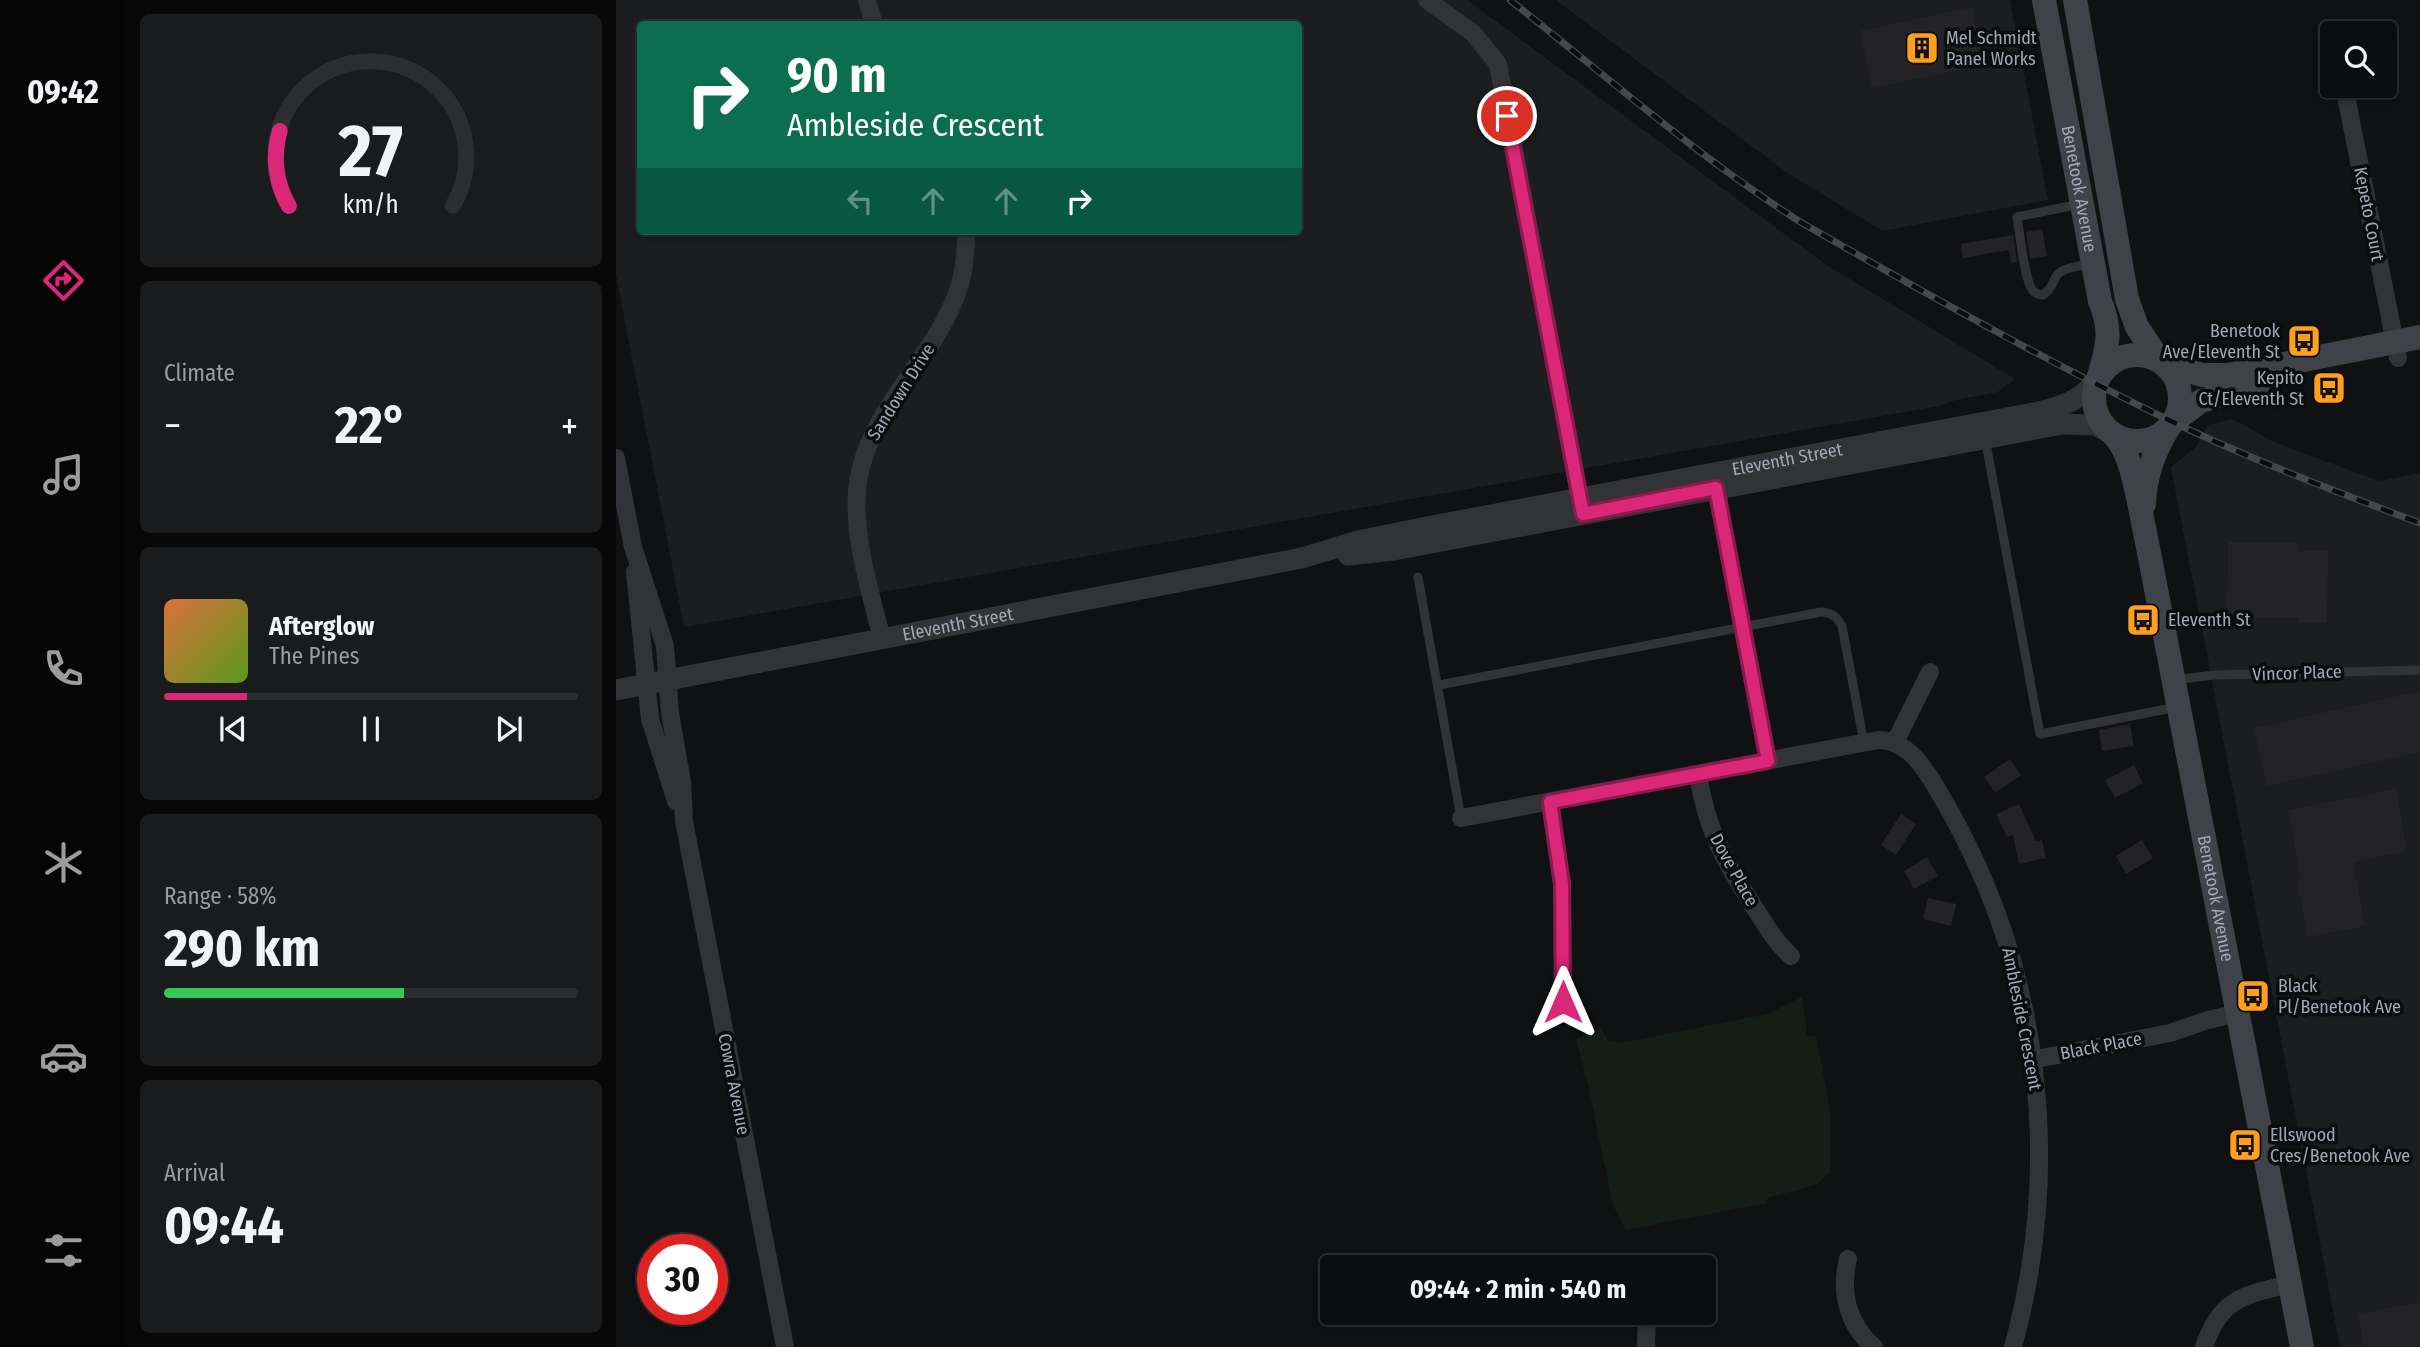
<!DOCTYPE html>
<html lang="en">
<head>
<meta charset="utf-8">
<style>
	body { margin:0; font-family:"Fira Sans Condensed",sans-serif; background:#1a1b1c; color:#f1f3f6; height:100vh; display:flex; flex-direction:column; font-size:26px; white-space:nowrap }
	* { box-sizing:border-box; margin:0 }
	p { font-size:23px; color:#9a9c9e }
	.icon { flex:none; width:38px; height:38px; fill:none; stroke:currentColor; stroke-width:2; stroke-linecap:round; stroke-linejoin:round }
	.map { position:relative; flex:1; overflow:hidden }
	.drawer { display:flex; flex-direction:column; gap:14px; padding:14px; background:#070708; width:490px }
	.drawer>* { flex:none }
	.banner { position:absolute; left:21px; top:21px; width:665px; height:214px; border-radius:7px; box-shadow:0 4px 10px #0003,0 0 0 2px #2c2d2e; background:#0b6e4f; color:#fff; overflow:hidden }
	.fabs { position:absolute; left:1704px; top:21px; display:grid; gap:14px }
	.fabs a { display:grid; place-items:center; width:77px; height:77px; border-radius:7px; background:#0c0d0e; box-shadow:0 4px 10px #0003,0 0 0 2px #2c2d2e; font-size:35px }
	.speed { position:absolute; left:21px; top:1234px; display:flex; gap:14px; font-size:35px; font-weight:700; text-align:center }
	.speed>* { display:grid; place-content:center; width:91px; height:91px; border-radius:50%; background:#0c0d0e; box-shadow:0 4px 10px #0003,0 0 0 2px #2c2d2e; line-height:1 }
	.speed .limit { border:10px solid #d22; background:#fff; color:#111 }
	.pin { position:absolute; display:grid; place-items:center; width:60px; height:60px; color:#fff; margin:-30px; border:4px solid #fff; border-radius:50%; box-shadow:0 2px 7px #0007 }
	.me { position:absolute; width:77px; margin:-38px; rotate:0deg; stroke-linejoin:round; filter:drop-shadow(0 0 5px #0008) }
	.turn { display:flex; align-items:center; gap:24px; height:147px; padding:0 35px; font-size:32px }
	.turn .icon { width:91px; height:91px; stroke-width:2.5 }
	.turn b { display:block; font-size:49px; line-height:60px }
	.lanes { display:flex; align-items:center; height:66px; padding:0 35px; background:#0003; justify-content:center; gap:35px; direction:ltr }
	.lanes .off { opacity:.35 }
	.big { font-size:52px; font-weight:700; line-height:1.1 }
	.drawer .widget { flex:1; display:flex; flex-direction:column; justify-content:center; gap:10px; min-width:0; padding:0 24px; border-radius:10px; background:#1a1b1c }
	.drawer .dial { align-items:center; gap:0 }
	.dial svg { height:182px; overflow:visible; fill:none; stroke:#2c2d2e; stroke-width:7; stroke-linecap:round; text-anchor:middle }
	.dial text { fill:#f1f3f6; stroke:none }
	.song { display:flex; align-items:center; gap:21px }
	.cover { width:84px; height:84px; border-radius:10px; background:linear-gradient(135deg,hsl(20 70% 55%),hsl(90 70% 35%)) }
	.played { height:7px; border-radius:4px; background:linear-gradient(90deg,#db2777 20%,#2c2d2e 20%) }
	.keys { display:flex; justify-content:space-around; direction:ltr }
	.heat { display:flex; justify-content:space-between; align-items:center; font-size:38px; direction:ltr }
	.charge { height:10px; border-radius:5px; background:linear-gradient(90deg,#34c759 58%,#2c2d2e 0) }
	.trip { position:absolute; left:704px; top:1255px; width:396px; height:70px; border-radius:7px; background:#0c0d0e; box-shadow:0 4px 10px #0003,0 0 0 2px #2c2d2e; font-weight:700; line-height:70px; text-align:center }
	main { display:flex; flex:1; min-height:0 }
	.tab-bar { display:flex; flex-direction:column; width:126px; justify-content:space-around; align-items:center; background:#050506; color:#9a9c9e }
	.tab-bar .icon { width:49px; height:49px }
	.tab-bar .current { color:#db2777 }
	.tab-bar b { font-size:32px; color:#f1f3f6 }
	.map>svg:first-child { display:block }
	.built { fill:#1c1d1f; fill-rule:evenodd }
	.green { fill:#161d17 }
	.building { fill:#232326 }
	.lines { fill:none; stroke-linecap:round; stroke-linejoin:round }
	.service { stroke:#313337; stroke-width:9 }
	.minor { stroke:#313337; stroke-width:18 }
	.tertiary { stroke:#313337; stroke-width:21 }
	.secondary { stroke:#3f4248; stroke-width:24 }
	.rail-casing { stroke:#44474d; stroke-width:7 }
	.rail { stroke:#0b0c0d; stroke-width:4.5; stroke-dasharray:13; stroke-linecap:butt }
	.route-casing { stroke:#8e194d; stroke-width:18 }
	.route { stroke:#db2777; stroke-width:12 }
	.labels { text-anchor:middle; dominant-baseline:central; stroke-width:7; stroke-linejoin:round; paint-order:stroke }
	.poi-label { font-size:18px; fill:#a0a8b4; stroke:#0b0c0d; text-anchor:start }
	.street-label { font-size:18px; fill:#a0a8b4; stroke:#0b0c0d }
</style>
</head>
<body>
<main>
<nav class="tab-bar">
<b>09:42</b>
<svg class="icon current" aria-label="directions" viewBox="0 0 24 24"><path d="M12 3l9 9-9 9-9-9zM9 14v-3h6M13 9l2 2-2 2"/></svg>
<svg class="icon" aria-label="music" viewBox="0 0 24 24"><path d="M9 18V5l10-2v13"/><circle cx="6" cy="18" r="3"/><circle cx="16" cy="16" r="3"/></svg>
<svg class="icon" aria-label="phone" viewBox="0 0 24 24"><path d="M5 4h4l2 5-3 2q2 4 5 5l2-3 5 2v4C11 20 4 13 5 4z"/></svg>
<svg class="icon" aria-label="climate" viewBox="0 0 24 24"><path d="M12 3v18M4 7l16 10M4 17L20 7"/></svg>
<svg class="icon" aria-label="car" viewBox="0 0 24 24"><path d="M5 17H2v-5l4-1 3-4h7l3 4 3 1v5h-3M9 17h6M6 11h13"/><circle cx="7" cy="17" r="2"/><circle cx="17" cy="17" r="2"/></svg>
<svg class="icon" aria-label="filters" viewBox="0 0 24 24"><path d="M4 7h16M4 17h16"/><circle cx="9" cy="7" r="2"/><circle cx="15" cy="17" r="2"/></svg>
</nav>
<section class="drawer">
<div class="widget dial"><svg viewBox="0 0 100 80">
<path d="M14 69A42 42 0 1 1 86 69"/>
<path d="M14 69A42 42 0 0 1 10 36" stroke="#db2777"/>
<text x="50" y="56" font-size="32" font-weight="700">27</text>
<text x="50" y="72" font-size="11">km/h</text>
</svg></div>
<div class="widget"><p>Climate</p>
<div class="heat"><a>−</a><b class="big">22°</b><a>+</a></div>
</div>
<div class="widget">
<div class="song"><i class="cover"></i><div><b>Afterglow</b><p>The Pines</p></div></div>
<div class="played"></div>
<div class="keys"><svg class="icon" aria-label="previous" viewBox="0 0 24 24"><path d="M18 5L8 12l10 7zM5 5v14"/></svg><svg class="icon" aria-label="pause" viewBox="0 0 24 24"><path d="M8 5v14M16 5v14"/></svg><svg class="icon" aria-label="next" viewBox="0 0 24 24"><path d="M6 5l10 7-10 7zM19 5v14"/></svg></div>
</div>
<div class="widget"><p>Range · 58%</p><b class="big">290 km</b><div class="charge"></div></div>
<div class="widget"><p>Arrival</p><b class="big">09:44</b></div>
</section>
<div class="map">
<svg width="1804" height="1347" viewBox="0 0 1804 1347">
	<rect width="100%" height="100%" fill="#101112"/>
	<g class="built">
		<path d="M0 0H851L1209 264 1399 379 1382 392 1340 400 1323 406 68 627 0 275ZM24 24H682V231H24Z"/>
		<polygon points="940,0 1394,0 1432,200 1266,231 1169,171"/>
		<polygon points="1617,419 1658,442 1763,481 1804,473 1804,1347 1724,1347 1555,467 1580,447 1592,425"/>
	</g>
	<polygon class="green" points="1186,997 1191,1036 1200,1035 1214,1109 1214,1172 1200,1185 1151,1198 1151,1203 1010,1230 997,1206 972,1084 960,1039 985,1027 992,1041 1005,1043 1151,1014"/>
	<g class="building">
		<polygon points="1356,7 1368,65 1256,88 1244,31"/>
		<polygon points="1426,229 1431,256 1414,259 1410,232"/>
		<polygon points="1397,235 1401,262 1395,263 1393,250 1347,258 1345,244"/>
		<polygon points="1612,542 1684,543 1683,551 1712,551 1711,623 1682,623 1682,617 1611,617"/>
		<polygon points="1804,691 1804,752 1651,786 1638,728"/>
		<polygon points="1514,724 1518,746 1486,751 1483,730"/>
		<polygon points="1394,759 1405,775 1379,793 1368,777"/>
		<polygon points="1518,765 1527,783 1499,798 1489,780"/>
		<polygon points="1780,789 1791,851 1737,862 1749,926 1692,937 1681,880 1685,879 1672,810"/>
		<polygon points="1403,804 1420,841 1426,840 1430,858 1403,864 1397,835 1391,837 1380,814"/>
		<polygon points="1285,814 1300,824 1280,855 1265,845"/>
		<polygon points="1526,840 1537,858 1510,874 1500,856"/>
		<polygon points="1311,857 1322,876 1298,889 1288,871"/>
		<polygon points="1312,898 1340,904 1335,926 1307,919"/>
		<polygon points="1804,1302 1804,1347 1748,1347 1742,1314"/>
	</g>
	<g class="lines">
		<g class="service">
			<path d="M1464 204 1401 217C1404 233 1408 280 1417 291 1421 295 1422 294 1427 295 1436 289 1436 283 1441 275 1447 267 1465 266 1475 264"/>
			<polyline points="1369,438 1424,734 1561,707"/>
			<polyline points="802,577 845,818"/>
			<polyline points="1558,680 1598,675 1804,670"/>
			<path d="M823 685 1205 612C1215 613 1221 616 1226 626L1248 743"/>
		</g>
		<g class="minor">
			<polyline points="251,0 258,24"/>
			<polyline points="811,0 857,33 882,64 966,510"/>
			<polyline points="1728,86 1782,358"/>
			<polyline points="0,458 17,547 49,646 54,713 66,782 68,821 169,1347"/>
			<polyline points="1098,476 1152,761"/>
			<polyline points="19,572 34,719 60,801"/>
			<path d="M266 639C254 591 235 531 242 482 253 406 323 356 344 284 349 267 350 249 350 231"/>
			<polyline points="1279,742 1314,672"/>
			<path d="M1082 774C1090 828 1107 858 1136 904 1148 922 1158 941 1175 956"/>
			<polyline points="934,802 946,884 947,1002"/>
			<path d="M845 818 1262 740C1297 740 1315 779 1331 806 1425 971 1447 1164 1397 1347"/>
			<polyline points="1416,1060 1554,1033 1592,1020 1622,1013"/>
			<path d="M1232 1259C1224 1292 1231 1324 1258 1347"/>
			<polyline points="1030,1347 1031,1312"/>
			<path d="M1588 1347C1604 1298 1628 1295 1674 1284"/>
		</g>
		<g class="tertiary">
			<polyline points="732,555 778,550 1446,424 1479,425 1493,432"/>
			<path id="s1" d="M0 690 686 558 742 541 811 527 1423 412C1448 406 1465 400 1482 379"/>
		</g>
		<g class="secondary">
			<path id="s2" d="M1428 0 1484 301C1496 330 1492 346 1483 376"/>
			<polyline points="1459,0 1511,299 1521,327 1544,361"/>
			<circle cx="1521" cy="398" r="43"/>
			<polyline points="1546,362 1586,375 1612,375 1804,337"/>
			<polyline points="1557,422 1585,401 1642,385"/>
			<path id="s3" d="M1498 435C1517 454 1523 506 1529 532L1686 1347"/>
			<path d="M1528 504C1529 475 1538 451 1553 427"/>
		</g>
		<defs>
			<path id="rail" d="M894 0C990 76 1082 157 1186 223 1314 296 1444 369 1578 432 1652 466 1728 495 1804 523"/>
		</defs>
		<use href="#rail" class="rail-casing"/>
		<use href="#rail" class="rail"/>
	</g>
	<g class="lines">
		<defs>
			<polyline id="route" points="891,116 967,514 1100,488 1152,761 934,802 946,884 947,1002"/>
		</defs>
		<use href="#route" class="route-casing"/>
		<use href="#route" class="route"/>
	</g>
	<defs>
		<symbol id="building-square" viewBox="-11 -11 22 22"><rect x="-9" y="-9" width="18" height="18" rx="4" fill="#ff9f1b" stroke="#0b0c0d"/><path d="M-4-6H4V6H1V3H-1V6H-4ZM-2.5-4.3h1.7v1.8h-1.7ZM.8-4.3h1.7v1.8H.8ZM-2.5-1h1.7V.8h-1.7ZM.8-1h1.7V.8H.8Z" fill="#111"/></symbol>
		<symbol id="bus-square" viewBox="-11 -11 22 22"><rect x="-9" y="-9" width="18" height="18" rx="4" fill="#ff9f1b" stroke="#0b0c0d"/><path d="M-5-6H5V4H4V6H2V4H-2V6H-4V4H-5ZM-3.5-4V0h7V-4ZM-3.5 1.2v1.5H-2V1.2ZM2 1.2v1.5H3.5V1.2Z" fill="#111"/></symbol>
	</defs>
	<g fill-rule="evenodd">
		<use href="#building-square" x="1287" y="29" width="38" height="38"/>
		<use href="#bus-square" x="1669" y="322" width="38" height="38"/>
		<use href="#bus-square" x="1694" y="369" width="38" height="38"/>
		<use href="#bus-square" x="1508" y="601" width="38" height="38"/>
		<use href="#bus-square" x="1618" y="977" width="38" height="38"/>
		<use href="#bus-square" x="1610" y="1126" width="38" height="38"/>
	</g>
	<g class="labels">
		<g class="poi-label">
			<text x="1330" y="38">Mel Schmidt<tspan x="1330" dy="21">Panel Works</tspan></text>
			<text x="1664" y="331" text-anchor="end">Benetook<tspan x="1664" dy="21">Ave/Eleventh St</tspan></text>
			<text x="1688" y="378" text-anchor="end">Kepito<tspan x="1688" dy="21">Ct/Eleventh St</tspan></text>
			<text x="1552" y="620">Eleventh St</text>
			<text x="1662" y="986">Black<tspan x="1662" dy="21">Pl/Benetook Ave</tspan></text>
			<text x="1654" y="1135">Ellswood<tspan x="1654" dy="21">Cres/Benetook Ave</tspan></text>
		</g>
		<g class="street-label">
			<text stroke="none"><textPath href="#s2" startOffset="192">Benetook Avenue</textPath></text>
			<text transform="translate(1753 214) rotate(79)">Kepeto Court</text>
			<text transform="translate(285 392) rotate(-58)">Sandown Drive</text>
			<text stroke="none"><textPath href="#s1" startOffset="1194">Eleventh Street</textPath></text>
			<text stroke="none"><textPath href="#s1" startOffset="348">Eleventh Street</textPath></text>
			<text transform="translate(1681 673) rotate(-2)">Vincor Place</text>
			<text transform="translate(1118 870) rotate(61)">Dove Place</text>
			<text stroke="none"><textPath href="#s3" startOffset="476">Benetook Avenue</textPath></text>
			<text transform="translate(1406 1019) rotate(79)">Ambleside Crescent</text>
			<text transform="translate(1485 1046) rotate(-11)">Black Place</text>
			<text transform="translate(118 1084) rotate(79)">Cowra Avenue</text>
		</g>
	</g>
</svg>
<div class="fabs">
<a><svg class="icon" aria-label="search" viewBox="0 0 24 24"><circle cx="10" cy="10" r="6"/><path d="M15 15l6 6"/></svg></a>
</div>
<div class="speed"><div class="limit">30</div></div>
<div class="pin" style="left:891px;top:116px;background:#d93025"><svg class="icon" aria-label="arrive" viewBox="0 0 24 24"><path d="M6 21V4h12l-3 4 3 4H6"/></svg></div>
<svg class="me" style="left:947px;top:1002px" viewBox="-20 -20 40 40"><path d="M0-17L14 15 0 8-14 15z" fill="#db2777" stroke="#fff" stroke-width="4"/></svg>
<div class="trip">09:44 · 2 min · 540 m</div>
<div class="banner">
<div class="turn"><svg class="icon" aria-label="right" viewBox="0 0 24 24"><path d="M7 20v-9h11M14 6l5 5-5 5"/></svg><div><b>90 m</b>Ambleside Crescent</div></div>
<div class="lanes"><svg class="icon off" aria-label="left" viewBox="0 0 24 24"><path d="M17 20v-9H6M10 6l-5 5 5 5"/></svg><svg class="icon off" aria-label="ahead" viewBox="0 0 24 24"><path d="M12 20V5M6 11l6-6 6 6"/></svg><svg class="icon off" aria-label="ahead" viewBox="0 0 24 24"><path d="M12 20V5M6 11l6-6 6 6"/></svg><svg class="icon" aria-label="right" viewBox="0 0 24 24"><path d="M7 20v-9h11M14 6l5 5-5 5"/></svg></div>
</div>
</div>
</main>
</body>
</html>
